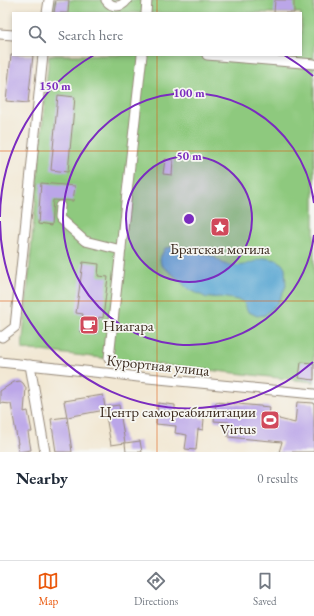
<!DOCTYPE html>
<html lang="en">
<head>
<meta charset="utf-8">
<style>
	body { margin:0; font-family:"EB Garamond",serif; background:#f6f6f7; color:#1f2937 }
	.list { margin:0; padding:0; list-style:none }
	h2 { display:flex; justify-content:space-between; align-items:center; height:52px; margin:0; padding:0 16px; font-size:17px }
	h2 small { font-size:13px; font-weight:400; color:#747a83 }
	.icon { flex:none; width:22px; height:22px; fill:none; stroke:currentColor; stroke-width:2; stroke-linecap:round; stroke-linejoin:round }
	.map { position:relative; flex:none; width:314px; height:452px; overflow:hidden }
	.search { position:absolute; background:#fff; box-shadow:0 2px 6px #0003; left:12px; right:12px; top:12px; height:44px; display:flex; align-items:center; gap:10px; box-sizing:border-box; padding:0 14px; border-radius:0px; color:#747a83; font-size:15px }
	.sheet { height:108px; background:#fff }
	nav { display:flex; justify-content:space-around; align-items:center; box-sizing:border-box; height:56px; border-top:1px solid #e0e1e3; background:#fff; font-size:11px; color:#747a83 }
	nav a { display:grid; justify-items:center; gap:2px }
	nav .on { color:#ea580c }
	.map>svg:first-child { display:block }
	.green { fill:#8ec97e; stroke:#647a4e }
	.water { fill:#58a6d2; stroke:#4a6878 }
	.building { fill:#bba6e8 }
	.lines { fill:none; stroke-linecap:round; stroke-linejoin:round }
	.minor-casing { stroke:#968979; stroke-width:11 }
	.minor { stroke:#fff; stroke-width:9 }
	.grid { fill:none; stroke:#df570d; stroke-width:1; stroke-opacity:0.55 }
	.ring { fill:none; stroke:#7b2cbf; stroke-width:2 }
	.labels { text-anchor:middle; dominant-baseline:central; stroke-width:3.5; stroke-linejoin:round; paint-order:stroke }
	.poi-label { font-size:15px; fill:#3b2a1e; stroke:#f6f6f2 }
	.street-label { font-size:15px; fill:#3b2a1e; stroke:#f6f6f2 }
	.centre { fill:#7b2cbf; stroke:#f6f6f2; stroke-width:2 }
	.ring-label { font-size:12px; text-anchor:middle; font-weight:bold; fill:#7b2cbf; stroke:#f6f6f2; stroke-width:3.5; stroke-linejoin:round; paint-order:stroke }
</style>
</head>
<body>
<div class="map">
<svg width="314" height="452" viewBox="0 0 314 452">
	<rect width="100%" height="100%" fill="#f6f6f2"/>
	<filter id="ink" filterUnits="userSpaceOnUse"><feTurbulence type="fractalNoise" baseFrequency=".025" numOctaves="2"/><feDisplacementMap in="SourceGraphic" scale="8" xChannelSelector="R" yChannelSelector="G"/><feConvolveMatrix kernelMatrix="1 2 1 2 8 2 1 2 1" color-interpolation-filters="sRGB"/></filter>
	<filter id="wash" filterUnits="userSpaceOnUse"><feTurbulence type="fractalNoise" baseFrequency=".012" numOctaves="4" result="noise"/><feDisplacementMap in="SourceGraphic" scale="16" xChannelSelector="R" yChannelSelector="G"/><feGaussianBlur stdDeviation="0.9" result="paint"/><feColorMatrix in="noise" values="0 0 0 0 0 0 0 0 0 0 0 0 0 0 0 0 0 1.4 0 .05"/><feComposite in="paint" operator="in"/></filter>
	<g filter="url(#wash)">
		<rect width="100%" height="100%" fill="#f2e8d4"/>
		<!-- green -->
		<polygon class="green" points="54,0 314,0 314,382 22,349 49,55 301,55 301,13 53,13"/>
		<!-- water -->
		<polygon class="water" points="172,247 180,249 190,249 203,253 214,257 224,264 233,266 244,265 265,258 278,260 285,267 286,286 277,304 265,315 257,316 247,311 245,304 242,301 233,299 220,297 207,298 188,289 177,278 161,265 160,258 165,248"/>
		<g id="blocks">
			<!-- building -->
			<g class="building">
				<polygon points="56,0 69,0 68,13 54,13"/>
				<polygon points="275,0 294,0 294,13 274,13"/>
				<polygon points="11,55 33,55 28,103 6,101"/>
				<polygon points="58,95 75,97 68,172 51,170"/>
				<polygon points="165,159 173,160 172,175 163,174"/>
				<polygon points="41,183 75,186 73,201 53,200 51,226 38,224"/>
				<polygon points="83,262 99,264 98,276 108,277 103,318 99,317 96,334 80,332 83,314 76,313"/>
				<polygon points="301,362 314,363 314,380 299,378"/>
				<polygon points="20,381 23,383 26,388 24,412 28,411 32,432 28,432 31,450 18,452 17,444 18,444 11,404 0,403 0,391 14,382"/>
				<polygon points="103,395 105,407 119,405 125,443 111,445 105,410 67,417 64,401"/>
				<polygon points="216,402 270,407 269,417 279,418 279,419 295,423 297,402 314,403 314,452 279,452 282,442 228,437 229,422 214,421"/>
				<polygon points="158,403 175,405 175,412 201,414 200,418 204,419 203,430 198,429 196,450 185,449 187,435 175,433 176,426 156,424"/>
				<polygon points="67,417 72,452 56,452 51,419"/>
				<polygon points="140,441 142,452 126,452 125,443"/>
			</g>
		</g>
	</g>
	<g filter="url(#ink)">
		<use href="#blocks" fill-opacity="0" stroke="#968979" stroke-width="1"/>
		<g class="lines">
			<!-- minor casing -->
			<g class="minor-casing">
				<g id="minor">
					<path d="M106 0C112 8 121 8 127 0"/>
					<polyline points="47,13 49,0"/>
					<polyline points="146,13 147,0"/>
					<polyline points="0,34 13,35"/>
					<polyline points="207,55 314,64"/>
					<polyline points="60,206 59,218 85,241 121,250"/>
					<polyline points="0,336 2,337 15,327 43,55"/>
					<polyline points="109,358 142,55"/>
					<polyline points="0,362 103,373 107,373 138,377 314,394"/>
					<polyline points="30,365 45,452"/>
				</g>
			</g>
			<!-- minor -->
			<use href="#minor" class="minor"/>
		</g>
	</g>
	<!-- grid -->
	<path class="grid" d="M157 0V13M157 55V452M0 151H314M0 301H314"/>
	<!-- distance rings -->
	<circle cx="189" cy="219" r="63" fill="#7b2cbf" fill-opacity=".12"/>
	<g class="ring">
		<circle cx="189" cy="219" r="63"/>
		<path d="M314 235A126 126 0 1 1 314 203"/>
		<path d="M313 362A189 189 0 0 1 0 221M0 217A189 189 0 0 1 94 55M284 55A189 189 0 0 1 313 76"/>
	</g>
	<!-- icons -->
	<defs>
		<g id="sight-square" transform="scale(1)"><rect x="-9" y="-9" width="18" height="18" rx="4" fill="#d1495b" stroke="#f6f6f2"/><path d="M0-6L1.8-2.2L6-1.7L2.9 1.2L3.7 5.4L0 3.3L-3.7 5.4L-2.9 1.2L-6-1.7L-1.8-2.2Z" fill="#fff"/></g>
		<g id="cafe-square" transform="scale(1)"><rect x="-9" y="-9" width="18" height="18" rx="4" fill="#d1495b" stroke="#f6f6f2"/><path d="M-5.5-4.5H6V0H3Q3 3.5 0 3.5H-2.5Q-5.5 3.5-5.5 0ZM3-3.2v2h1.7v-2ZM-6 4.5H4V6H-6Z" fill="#fff"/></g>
		<g id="stadium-square" transform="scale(1)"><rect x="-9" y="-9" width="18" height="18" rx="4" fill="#d1495b" stroke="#f6f6f2"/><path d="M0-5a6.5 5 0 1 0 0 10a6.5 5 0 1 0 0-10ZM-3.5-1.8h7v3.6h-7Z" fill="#fff"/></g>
	</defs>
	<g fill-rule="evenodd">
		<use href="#sight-square" x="220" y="227"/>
		<use href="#cafe-square" x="89" y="325"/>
		<use href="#stadium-square" x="270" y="420"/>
	</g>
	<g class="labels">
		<!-- poi labels -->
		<g class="poi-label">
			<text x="220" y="248">Братская могила</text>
			<text x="103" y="325" text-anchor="start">Ниагара</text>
			<text x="256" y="411" text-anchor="end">Центр самореабилитации<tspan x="256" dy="17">Virtus</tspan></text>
		</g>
		<!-- street labels -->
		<g class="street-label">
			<text transform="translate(158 365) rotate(6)">Курортная улица</text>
		</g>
	</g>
	<circle cx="189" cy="219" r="6" class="centre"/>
	<g class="ring-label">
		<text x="55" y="90">150 m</text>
		<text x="189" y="97">100 m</text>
		<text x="189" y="160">50 m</text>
	</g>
</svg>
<div class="search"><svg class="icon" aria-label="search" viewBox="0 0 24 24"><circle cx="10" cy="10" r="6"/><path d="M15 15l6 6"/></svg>Search here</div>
</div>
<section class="sheet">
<h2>Nearby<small>0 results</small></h2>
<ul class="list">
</ul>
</section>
<nav>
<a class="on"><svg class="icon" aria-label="map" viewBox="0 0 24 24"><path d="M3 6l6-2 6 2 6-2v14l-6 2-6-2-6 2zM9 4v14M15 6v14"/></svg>Map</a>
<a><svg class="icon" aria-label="directions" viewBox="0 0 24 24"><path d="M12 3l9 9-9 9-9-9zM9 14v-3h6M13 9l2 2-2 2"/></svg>Directions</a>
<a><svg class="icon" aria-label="saved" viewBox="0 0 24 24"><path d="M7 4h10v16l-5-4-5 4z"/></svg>Saved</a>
</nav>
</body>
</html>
